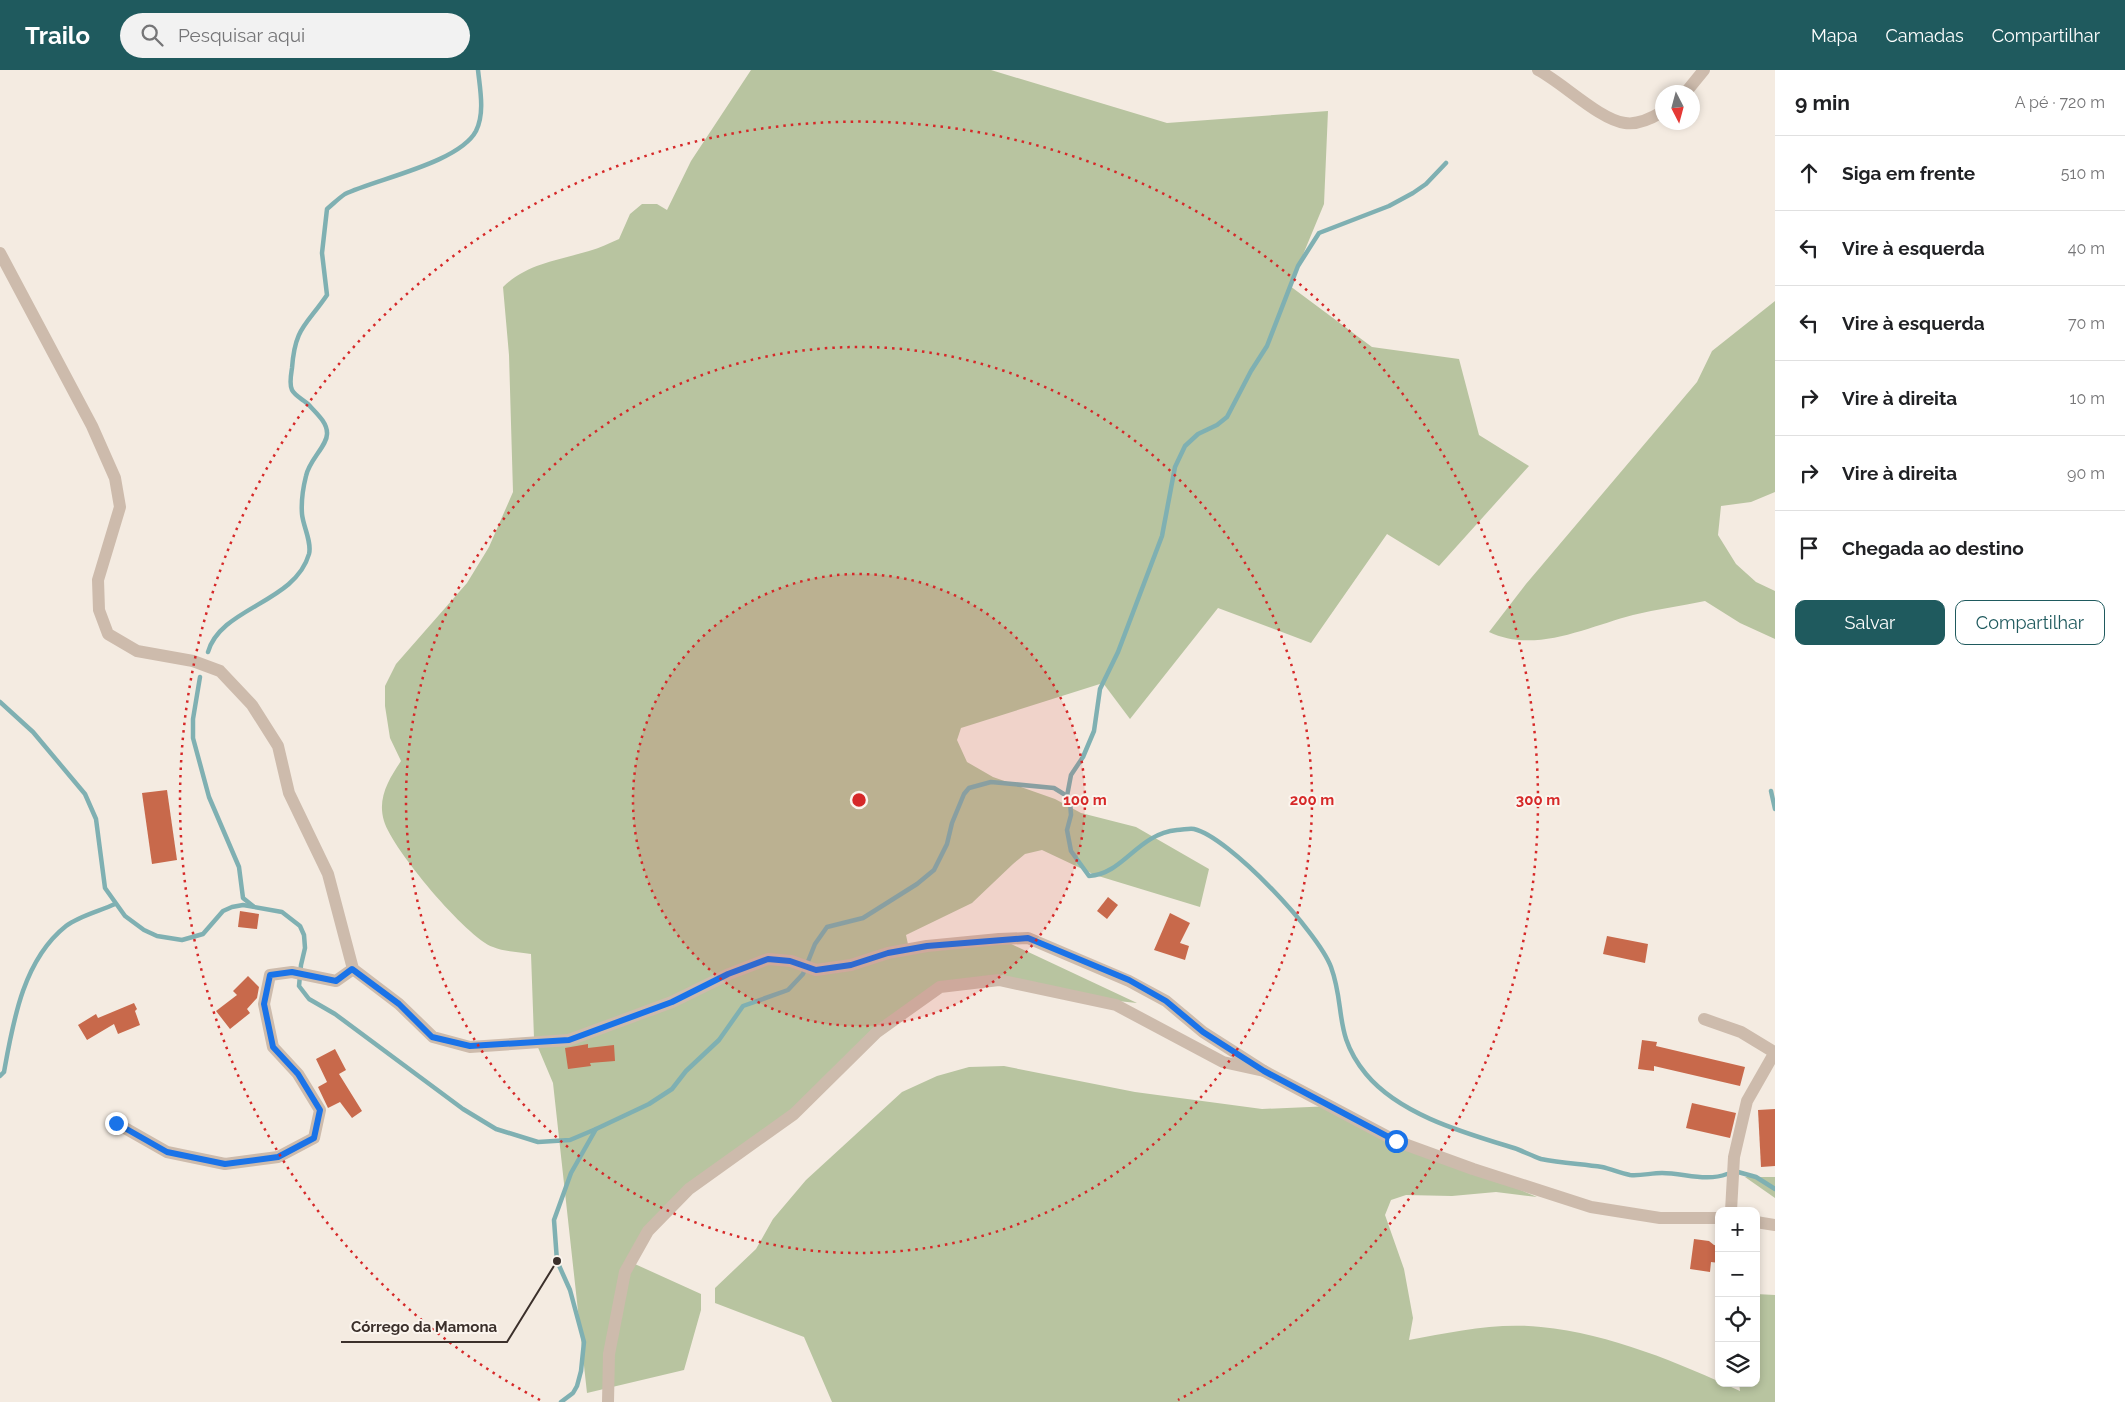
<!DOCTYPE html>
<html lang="pt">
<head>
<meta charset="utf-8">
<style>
	body { margin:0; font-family:Raleway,sans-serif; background:#f2f2f2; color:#202124 }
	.controls { position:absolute; right:15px; bottom:15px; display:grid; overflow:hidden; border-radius:10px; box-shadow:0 2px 8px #0003 }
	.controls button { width:45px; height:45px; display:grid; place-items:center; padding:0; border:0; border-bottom:1px solid #e0e0e0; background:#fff; color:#202124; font:25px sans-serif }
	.compass { position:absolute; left:1655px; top:15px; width:45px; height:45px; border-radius:50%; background:#fff; box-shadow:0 2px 8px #0003; rotate:174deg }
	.stop { position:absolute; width:15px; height:15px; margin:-11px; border:4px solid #1a73e8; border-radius:50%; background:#fff }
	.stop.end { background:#1a73e8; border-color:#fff; box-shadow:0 1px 5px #0008 }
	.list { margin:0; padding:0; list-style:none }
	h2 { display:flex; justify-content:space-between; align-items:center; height:65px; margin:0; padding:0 20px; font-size:21px }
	h2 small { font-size:16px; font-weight:400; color:#757577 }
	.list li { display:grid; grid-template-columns:32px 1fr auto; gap:15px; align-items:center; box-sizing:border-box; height:75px; padding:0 20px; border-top:1px solid #e0e0e0 }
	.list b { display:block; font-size:19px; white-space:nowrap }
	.list em { font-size:16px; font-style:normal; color:#757577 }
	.actions { display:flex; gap:10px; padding:15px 20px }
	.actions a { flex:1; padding:11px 0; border:1px solid #1f5a5e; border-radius:10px; text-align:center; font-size:18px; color:#1f5a5e }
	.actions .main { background:#1f5a5e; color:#fff }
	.icon { flex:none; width:28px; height:28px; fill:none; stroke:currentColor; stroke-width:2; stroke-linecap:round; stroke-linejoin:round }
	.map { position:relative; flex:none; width:1775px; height:1332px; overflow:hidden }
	header { display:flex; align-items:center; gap:30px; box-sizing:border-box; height:70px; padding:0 25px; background:#1f5a5e; color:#fff }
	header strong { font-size:24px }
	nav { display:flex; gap:28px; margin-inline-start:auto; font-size:18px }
	.search { width:350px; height:45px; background:#f2f2f2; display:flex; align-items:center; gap:12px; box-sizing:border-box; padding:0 18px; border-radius:28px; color:#757577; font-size:19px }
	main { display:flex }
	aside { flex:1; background:#fff }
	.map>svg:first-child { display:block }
	.green { fill:#b8c4a0 }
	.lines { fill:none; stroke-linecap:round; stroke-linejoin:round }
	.stream { stroke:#7fb0b2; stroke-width:4.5 }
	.building { fill:#c8694b }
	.minor { stroke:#cdbbac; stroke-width:12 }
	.route { stroke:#1a73e8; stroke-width:6 }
	.ring { fill:none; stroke:#d62828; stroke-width:2.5; stroke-dasharray:2.5 5 }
	.centre { fill:#d62828; stroke:#fbf5ee; stroke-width:2.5 }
	.ring-label { font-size:15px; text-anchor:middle; font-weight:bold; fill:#d62828; stroke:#fbf5ee; stroke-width:4; stroke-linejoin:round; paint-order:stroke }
	.leader { fill:none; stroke:#3b302b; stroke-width:2 }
	.callout-dot { fill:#3b302b; stroke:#fbf5ee; stroke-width:2 }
	.callout-label { font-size:15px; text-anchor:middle; font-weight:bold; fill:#3b302b; stroke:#fbf5ee; stroke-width:4; stroke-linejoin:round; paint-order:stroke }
</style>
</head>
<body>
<header>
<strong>Trailo</strong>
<div class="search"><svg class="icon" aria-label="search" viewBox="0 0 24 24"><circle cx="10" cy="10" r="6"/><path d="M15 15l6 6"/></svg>Pesquisar aqui</div>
<nav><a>Mapa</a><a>Camadas</a><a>Compartilhar</a></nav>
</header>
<main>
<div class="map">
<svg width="1775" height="1332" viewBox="0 0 1775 1332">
	<rect width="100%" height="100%" fill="#f4ebe1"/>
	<!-- green -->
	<g class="green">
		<path d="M751 0H991L1167 53 1328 41 1324 134 1290 216 1372 277 1459 289 1479 365 1529 396 1439 496 1387 464 1311 573 1218 538 1130 649 1103 613 961 658 957 670 967 692 993 707 1055 729 1081 743 1136 757 1209 799 1200 837 1095 805 1042 780 1025 784 1013 794 972 833 906 865 909 879 1007 872 1137 933 1070 926 985 911 956 916 900 941 801 1032 657 1150 626 1190 701 1224V1240L684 1300 587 1323 553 1013 534 968 531 884C519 882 505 882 493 877 467 868 392 779 384 751 377 728 389 709 401 691L390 668 385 636V616L396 594 467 513 489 477 513 422 509 285 503 217C526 194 559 190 589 181 600 178 609 173 619 169L630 144 642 134H657L667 140 691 91Z"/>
		<path d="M1775 231V422L1751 432 1721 436 1718 465 1736 494 1756 512 1775 521V569L1740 553 1705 531C1681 536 1657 539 1633 545 1587 557 1535 584 1489 562L1526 514 1697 312 1712 281Z"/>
		<path d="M1004 996 1135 1022 1262 1039 1332 1036 1370 1056 1537 1127 1496 1122 1452 1126 1406 1125 1391 1130 1385 1145 1404 1199 1413 1248 1409 1270C1452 1262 1497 1252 1541 1257 1611 1264 1679 1293 1740 1321L1739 1313H1756V1224L1775 1225V1332H832L804 1267 715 1233V1218L756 1179 773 1149 806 1110 902 1022 937 1006 969 997Z"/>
		<polygon points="1745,1107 1775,1107 1775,1128"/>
	</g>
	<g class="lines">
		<!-- stream -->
		<g class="stream">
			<path d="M208 582C221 537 295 533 309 484 312 472 303 456 302 444 301 431 303 418 306 406 309 390 328 375 327 363 327 352 316 343 309 335 304 330 295 326 292 320 289 314 291 305 292 298 295 257 306 256 327 225L322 183 327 139C333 134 339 128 345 124 376 109 459 93 476 61 485 43 480 19 478 0"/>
			<polyline points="200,607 193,649 193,668 209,727 239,797 243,828 253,836"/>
			<polyline points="0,632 33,662 85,724 96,749 105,818 125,846 144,860 157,866 182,870 203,864 223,841 232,837 243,835 282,842 300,856 304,865 305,878 301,895 299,916 309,929 335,944 463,1039 496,1059 538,1072 570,1070 596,1059"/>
			<polyline points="1771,721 1775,739"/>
			<polyline points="1067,726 1071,705 1083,687 1094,661 1100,619 1118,582 1162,466 1175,397 1185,376 1198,364 1217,355 1227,347 1251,301 1267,276 1298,196 1319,163 1389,136 1413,123 1426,114 1446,93"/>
			<path d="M0 1006 4 1002C13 952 23 890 66 856 79 846 100 841 115 834"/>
			<polyline points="1738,1102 1756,1107 1775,1119"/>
			<path d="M561 1332 573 1323 577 1316 581 1301 584 1272 570 1220 557 1191 554 1150 571 1103 596 1059 649 1034 672 1019 686 1001 719 970 743 936 788 920 803 904 815 874 827 857 863 848 917 814 934 800 947 774 952 753 964 724 969 718 991 712 1054 718 1067 726 1070 731 1071 745 1067 760 1071 781 1089 806C1124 804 1137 764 1177 760 1183 760 1189 758 1194 759 1229 767 1318 862 1331 897 1346 938 1333 964 1366 1004 1400 1045 1465 1063 1514 1078 1523 1081 1532 1086 1541 1089 1561 1093 1582 1094 1602 1097 1611 1099 1620 1103 1630 1105 1641 1106 1651 1103 1662 1103 1684 1103 1706 1112 1727 1104"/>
		</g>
	</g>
	<!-- building -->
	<g class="building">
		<polygon points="167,720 177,790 152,794 142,723"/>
		<polygon points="1108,827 1118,835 1107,849 1097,841"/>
		<polygon points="240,841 259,844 257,859 238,857"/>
		<polygon points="1170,843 1190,853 1180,873 1189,876 1185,890 1154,880"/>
		<polygon points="1607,866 1648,874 1645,893 1603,884"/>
		<polygon points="248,906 259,917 257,928 247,939 250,943 230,959 216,941 237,925 233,921"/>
		<polygon points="134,933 137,939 135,941 140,955 118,964 114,954 87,970 78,955 96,944 98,948"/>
		<polygon points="1642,970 1657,972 1656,976 1745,997 1740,1016 1654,996 1654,1001 1638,999"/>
		<polygon points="588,974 588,978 614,975 615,991 590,993 591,996 568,999 565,978"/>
		<polygon points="335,979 346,1000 339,1004 362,1041 352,1048 340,1032 328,1038 318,1017 327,1012 316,989"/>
		<polygon points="1692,1033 1736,1043 1730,1068 1686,1058"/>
		<polygon points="1775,1039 1775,1096 1761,1097 1758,1040"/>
		<polygon points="1694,1169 1709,1171 1714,1175 1719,1176 1719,1193 1711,1192 1710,1202 1690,1199"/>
	</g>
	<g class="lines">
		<!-- minor -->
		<g class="minor">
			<path d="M1538 0C1563 13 1600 50 1625 53 1637 55 1652 48 1662 42"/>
			<polyline points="1686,22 1704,0"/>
			<polyline points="0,183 92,356 115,408 120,437 98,510 99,540 108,564 137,581 193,591 220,601 252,635 278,676 289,723 328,804 353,899 399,934 433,967 470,977 569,970 672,932 729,904 768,889 791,891 816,900 851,895 888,883 927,876 999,869 1028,868 1129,911 1166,931 1203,962 1264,1001"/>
			<polyline points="1704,949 1741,962 1774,982"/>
			<polyline points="116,1053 167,1082 225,1094 278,1087 314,1068 320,1040 298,1004 273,977 264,934 270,905 292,902 336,911 353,899"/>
			<polyline points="1731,1141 1734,1087 1747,1031 1775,982"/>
			<polyline points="1756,1152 1775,1155"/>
			<polyline points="608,1332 609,1284 625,1202 648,1161 689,1119 794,1044 877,962 940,917 999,910 1116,935 1223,992 1264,1001 1396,1071 1473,1099 1591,1137 1660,1148 1719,1148"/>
		</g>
	</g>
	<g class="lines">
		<!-- route -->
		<polyline class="route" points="116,1053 167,1082 225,1094 278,1087 314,1068 320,1040 298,1004 273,977 264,934 270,905 292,902 336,911 352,899 399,934 432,967 470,976 569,970 672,932 728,904 768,889 790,891 816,900 851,895 888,883 927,876 1028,868 1129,910 1166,931 1203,962 1264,1001 1396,1071"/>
	</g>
	<!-- distance rings -->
	<circle cx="859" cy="730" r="226" fill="#d62828" fill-opacity=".12"/>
	<g class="ring">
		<circle cx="859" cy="730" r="226"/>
		<circle cx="859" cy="730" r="453"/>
		<path d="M540 1330A679 679 0 1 1 1178 1330"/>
	</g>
	<circle cx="859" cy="730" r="8" class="centre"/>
	<g class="ring-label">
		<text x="1085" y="735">100 m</text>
		<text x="1312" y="735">200 m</text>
		<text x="1538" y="735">300 m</text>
	</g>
	<!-- callouts -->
	<path class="leader" d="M557 1191L507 1272H341"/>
	<circle class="callout-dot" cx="557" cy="1191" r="5"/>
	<g class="callout-label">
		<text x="424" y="1262">Córrego da Mamona</text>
	</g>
</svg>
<div class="controls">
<button>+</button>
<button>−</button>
<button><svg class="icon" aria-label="locate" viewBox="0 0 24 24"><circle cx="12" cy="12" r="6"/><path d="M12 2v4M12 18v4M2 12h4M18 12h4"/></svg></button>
<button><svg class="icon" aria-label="layers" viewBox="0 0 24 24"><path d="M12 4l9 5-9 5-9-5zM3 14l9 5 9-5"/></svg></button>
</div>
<svg class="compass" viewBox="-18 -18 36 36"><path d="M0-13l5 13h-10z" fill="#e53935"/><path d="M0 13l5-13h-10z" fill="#757577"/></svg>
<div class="stop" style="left:1396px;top:1071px"></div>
<div class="stop end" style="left:116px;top:1053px"></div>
</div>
<aside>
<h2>9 min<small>A pé · 720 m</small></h2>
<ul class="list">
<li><svg class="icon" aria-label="ahead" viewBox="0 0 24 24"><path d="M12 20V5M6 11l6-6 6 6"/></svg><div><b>Siga em frente</b></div><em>510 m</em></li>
<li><svg class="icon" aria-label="left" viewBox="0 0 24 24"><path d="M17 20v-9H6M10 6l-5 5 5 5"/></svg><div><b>Vire à esquerda</b></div><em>40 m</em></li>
<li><svg class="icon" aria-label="left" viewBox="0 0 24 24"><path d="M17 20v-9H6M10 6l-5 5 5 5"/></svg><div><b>Vire à esquerda</b></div><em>70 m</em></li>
<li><svg class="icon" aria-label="right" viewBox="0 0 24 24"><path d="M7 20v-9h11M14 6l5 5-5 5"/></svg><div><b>Vire à direita</b></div><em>10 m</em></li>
<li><svg class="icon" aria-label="right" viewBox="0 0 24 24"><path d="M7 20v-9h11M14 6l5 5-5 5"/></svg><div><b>Vire à direita</b></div><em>90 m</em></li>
<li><svg class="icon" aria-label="arrive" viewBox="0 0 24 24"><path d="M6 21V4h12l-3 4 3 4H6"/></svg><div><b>Chegada ao destino</b></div></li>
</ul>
<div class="actions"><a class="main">Salvar</a><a>Compartilhar</a></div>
</aside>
</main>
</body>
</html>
